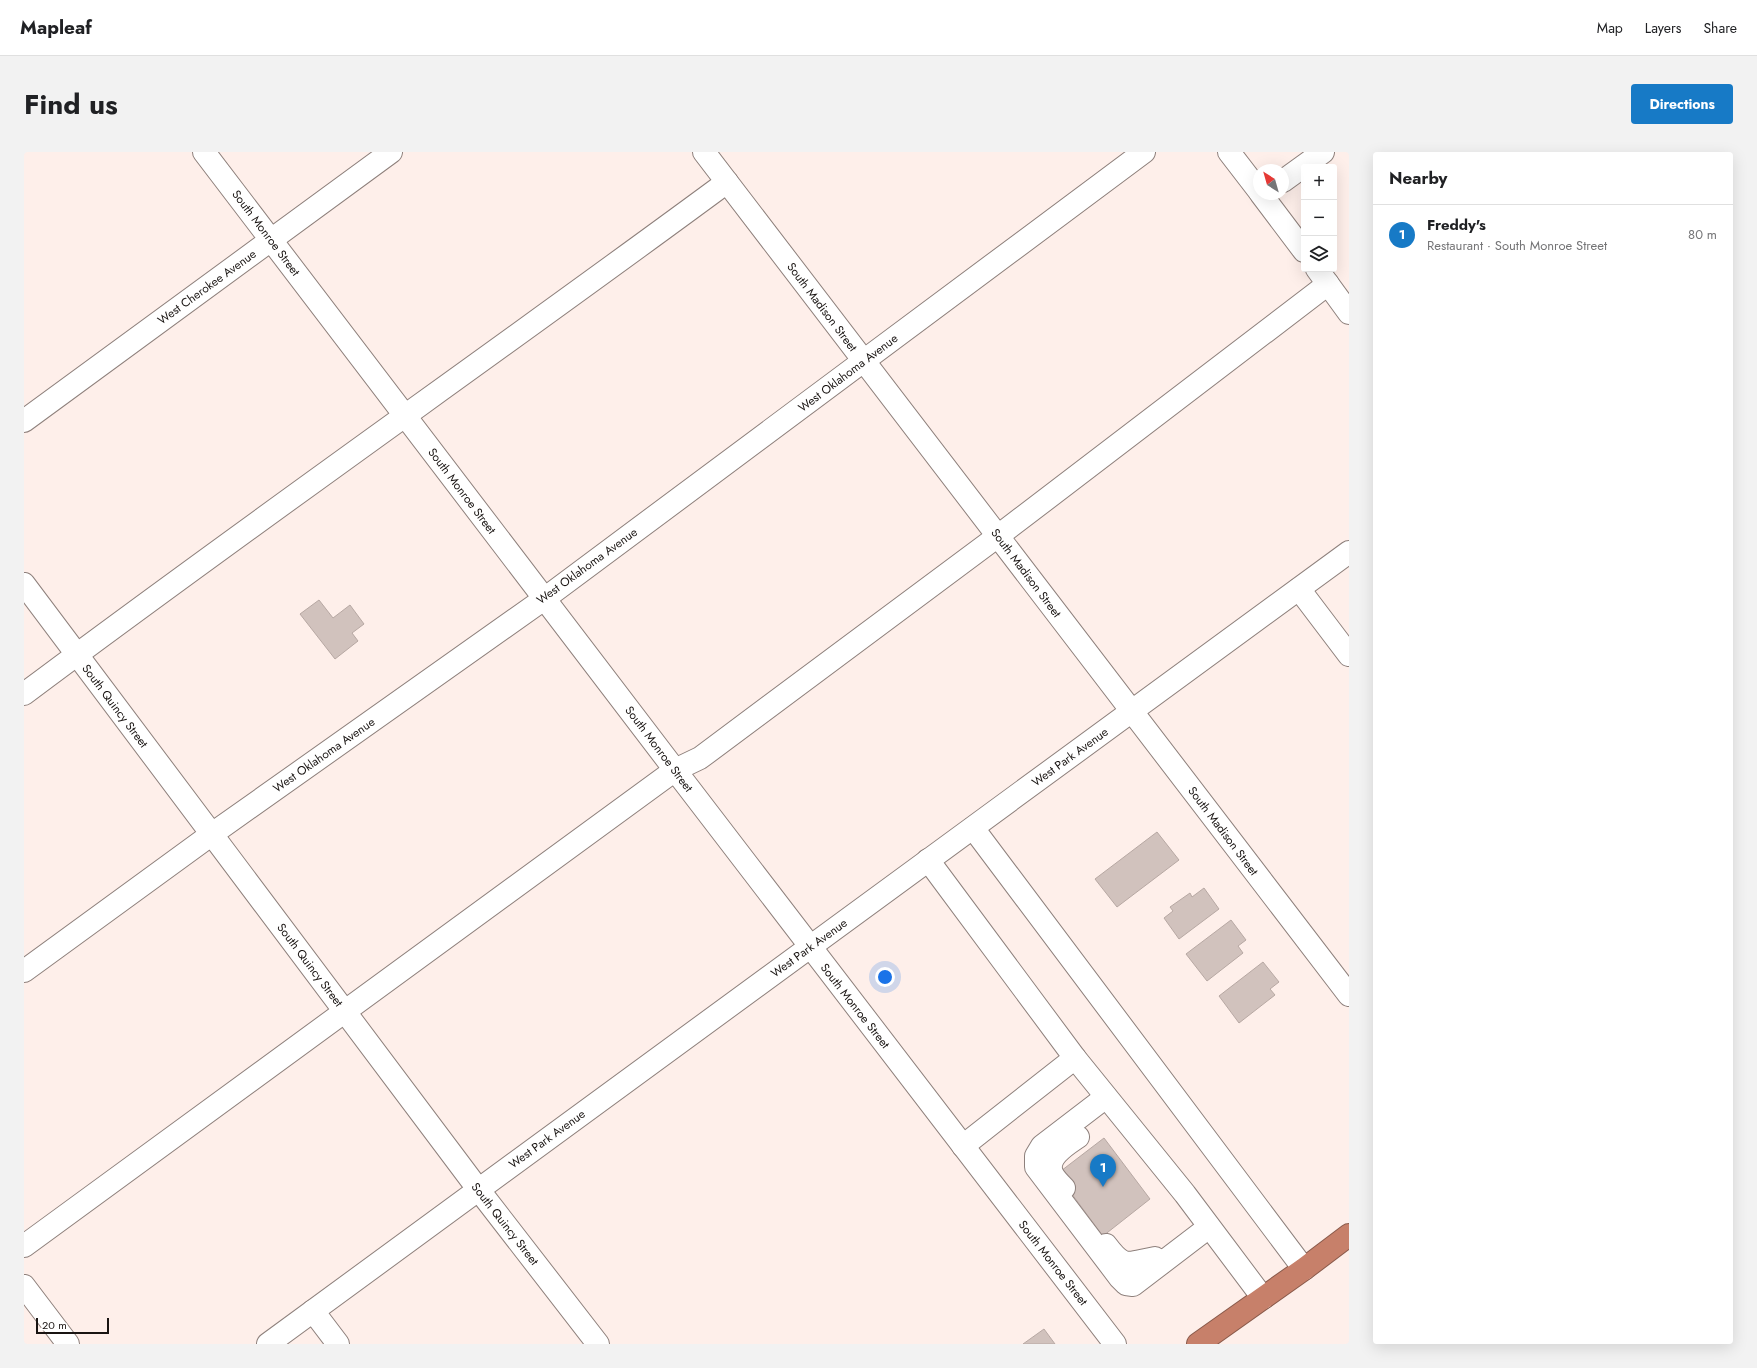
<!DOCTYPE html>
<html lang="en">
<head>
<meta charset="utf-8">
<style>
	body { margin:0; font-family:Jost,sans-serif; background:#f2f2f2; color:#202124 }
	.controls { position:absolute; right:12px; top:12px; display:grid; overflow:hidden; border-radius:4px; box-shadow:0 4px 16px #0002 }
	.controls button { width:36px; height:36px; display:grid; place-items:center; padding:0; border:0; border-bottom:1px solid #e0e0e0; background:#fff; color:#202124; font:20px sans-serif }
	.compass { position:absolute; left:1229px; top:12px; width:36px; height:36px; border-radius:50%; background:#fff; box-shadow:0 4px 16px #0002; rotate:323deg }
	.scale { position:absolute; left:12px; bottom:10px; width:73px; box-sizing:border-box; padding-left:4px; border:2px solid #191412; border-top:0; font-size:11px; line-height:14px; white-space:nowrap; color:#191412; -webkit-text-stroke:3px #fff; paint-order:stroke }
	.you { position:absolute; left:861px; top:825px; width:14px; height:14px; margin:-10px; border:3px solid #fff; border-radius:50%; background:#1a73e8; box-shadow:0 0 0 6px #1a73e833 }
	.badge { display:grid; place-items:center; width:26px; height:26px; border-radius:50%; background:#177ac6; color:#fff; font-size:13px; font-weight:700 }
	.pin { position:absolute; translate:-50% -33px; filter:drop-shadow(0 1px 2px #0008) }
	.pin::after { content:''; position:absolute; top:21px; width:14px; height:12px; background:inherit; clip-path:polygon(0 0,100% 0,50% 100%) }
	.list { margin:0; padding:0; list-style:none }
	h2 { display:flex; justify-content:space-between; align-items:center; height:52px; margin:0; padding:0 16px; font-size:17px }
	h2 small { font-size:13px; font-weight:400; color:#757577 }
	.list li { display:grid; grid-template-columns:26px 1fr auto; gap:12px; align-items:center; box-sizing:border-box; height:60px; padding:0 16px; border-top:1px solid #e0e0e0 }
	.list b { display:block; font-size:15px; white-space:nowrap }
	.list p { margin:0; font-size:13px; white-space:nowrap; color:#757577 }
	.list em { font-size:13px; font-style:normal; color:#757577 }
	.icon { flex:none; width:22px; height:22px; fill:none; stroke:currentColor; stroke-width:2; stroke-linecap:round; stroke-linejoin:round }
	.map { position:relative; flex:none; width:1325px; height:1192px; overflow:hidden; border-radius:4px }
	header { display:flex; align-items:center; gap:24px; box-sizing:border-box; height:56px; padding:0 20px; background:#fff; border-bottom:1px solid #e0e0e0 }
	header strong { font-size:19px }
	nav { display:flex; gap:22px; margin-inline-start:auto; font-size:14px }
	.intro { display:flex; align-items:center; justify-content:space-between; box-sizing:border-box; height:96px; padding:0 24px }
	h1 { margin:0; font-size:28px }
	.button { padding:10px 18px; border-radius:4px; background:#177ac6; color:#fff; font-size:14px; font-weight:700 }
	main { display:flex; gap:24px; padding:0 24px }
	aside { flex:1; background:#fff; border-radius:4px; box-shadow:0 4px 16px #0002 }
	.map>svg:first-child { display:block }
	.building { fill:#d1c2bd; stroke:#b7a8a3 }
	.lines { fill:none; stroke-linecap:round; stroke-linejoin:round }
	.minor-casing { stroke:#8e807c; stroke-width:24 }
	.highway-casing { stroke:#8a5a4b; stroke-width:24 }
	.minor { stroke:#fff; stroke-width:22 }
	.highway { stroke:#c7806a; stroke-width:22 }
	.labels { text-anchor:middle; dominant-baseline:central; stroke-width:4; stroke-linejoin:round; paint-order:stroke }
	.street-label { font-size:12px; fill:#191412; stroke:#fff }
</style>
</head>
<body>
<header>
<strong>Mapleaf</strong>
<nav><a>Map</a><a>Layers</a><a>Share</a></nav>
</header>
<div class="intro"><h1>Find us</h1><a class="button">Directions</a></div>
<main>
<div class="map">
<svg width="1325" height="1192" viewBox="0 0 1325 1192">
	<rect width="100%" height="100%" fill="#feefea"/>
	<!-- building -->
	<g class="building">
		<polygon points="295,448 309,466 326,453 340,472 328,481 334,489 311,507 276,462"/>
		<polygon points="1133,680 1155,708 1093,755 1071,727"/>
		<polygon points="1180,736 1195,757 1155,787 1140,766 1149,759 1146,755 1166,741 1168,745"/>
		<polygon points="1207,768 1222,788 1214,794 1219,801 1183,829 1162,802"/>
		<polygon points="1239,810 1255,830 1246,837 1251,843 1215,871 1195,844"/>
		<polygon points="1080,986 1126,1047 1079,1084 1033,1022"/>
		<polygon points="1020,1177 1031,1192 999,1192"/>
	</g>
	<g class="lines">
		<!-- minor casing -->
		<g class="minor-casing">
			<g id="minor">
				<polyline points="180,0 651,618 1091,1192"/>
				<polyline points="680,0 1325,843"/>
				<polyline points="1205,0 1235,39"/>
				<polyline points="1259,29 1299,0"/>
				<polyline points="1237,42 1280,99"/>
				<polyline points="1293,117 1325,161"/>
				<polyline points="0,269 367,0"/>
				<polyline points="0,432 454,1037 574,1192"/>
				<polyline points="1275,437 1325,503"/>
				<path d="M0 542C232 368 470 202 703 30"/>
				<polyline points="949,676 1280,1117"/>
				<polyline points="904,708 1051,906 939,994"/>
				<polyline points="0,819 188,682 520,447 1120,0"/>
				<polyline points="1051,906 1161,1042 1239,1146"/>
				<polyline points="1082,945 1018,994 1012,1004 1012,1015 1096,1126 1102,1132 1109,1133 1185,1075"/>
				<path d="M1040 1036C1036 1032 1030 1026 1028 1021 1021 1005 1044 992 1054 985"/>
				<path d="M1082 1093C1101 1118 1103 1111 1131 1106L1137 1111"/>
				<polyline points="0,1094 651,618 676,606 974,384 1304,132"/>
				<polyline points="0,1134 44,1192"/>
				<polyline points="289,1159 314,1192"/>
				<polyline points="244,1192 1325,400"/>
			</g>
		</g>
		<!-- highway casing -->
		<g class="highway-casing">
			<polyline id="highway" points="1174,1192 1280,1117 1325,1083"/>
		</g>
		<!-- minor -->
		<use href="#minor" class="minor"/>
		<!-- highway -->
		<use href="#highway" class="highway"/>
	</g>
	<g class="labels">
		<!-- street labels -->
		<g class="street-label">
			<text transform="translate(242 81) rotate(53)">South Monroe Street</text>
			<text transform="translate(183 135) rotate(-36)">West Cherokee Avenue</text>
			<text transform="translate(798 155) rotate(53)">South Madison Street</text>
			<text transform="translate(824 221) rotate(-37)">West Oklahoma Avenue</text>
			<text transform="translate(438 339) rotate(53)">South Monroe Street</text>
			<text transform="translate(563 414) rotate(-36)">West Oklahoma Avenue</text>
			<text transform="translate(1002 421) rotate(53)">South Madison Street</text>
			<text transform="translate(91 554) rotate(53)">South Quincy Street</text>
			<text transform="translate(635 597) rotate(53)">South Monroe Street</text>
			<text transform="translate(300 603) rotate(-35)">West Oklahoma Avenue</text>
			<text transform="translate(1046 605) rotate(-36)">West Park Avenue</text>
			<text transform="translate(1199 679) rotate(53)">South Madison Street</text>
			<text transform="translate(785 796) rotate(-36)">West Park Avenue</text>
			<text transform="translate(286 813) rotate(53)">South Quincy Street</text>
			<text transform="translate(831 854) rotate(52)">South Monroe Street</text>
			<text transform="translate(523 987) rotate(-36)">West Park Avenue</text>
			<text transform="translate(481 1072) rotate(52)">South Quincy Street</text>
			<text transform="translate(1029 1111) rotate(52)">South Monroe Street</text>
		</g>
	</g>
</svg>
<div class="controls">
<button>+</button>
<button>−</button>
<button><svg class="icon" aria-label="layers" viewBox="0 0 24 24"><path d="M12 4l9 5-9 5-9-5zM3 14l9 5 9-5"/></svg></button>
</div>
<svg class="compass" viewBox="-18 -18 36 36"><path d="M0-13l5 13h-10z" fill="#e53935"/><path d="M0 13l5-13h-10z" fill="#757577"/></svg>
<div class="scale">20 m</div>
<div class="you"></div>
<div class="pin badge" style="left:1079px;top:1035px">1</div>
</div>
<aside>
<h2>Nearby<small></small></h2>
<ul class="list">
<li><span class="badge">1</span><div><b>Freddy's</b><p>Restaurant · South Monroe Street</p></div><em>80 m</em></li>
</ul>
</aside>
</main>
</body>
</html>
